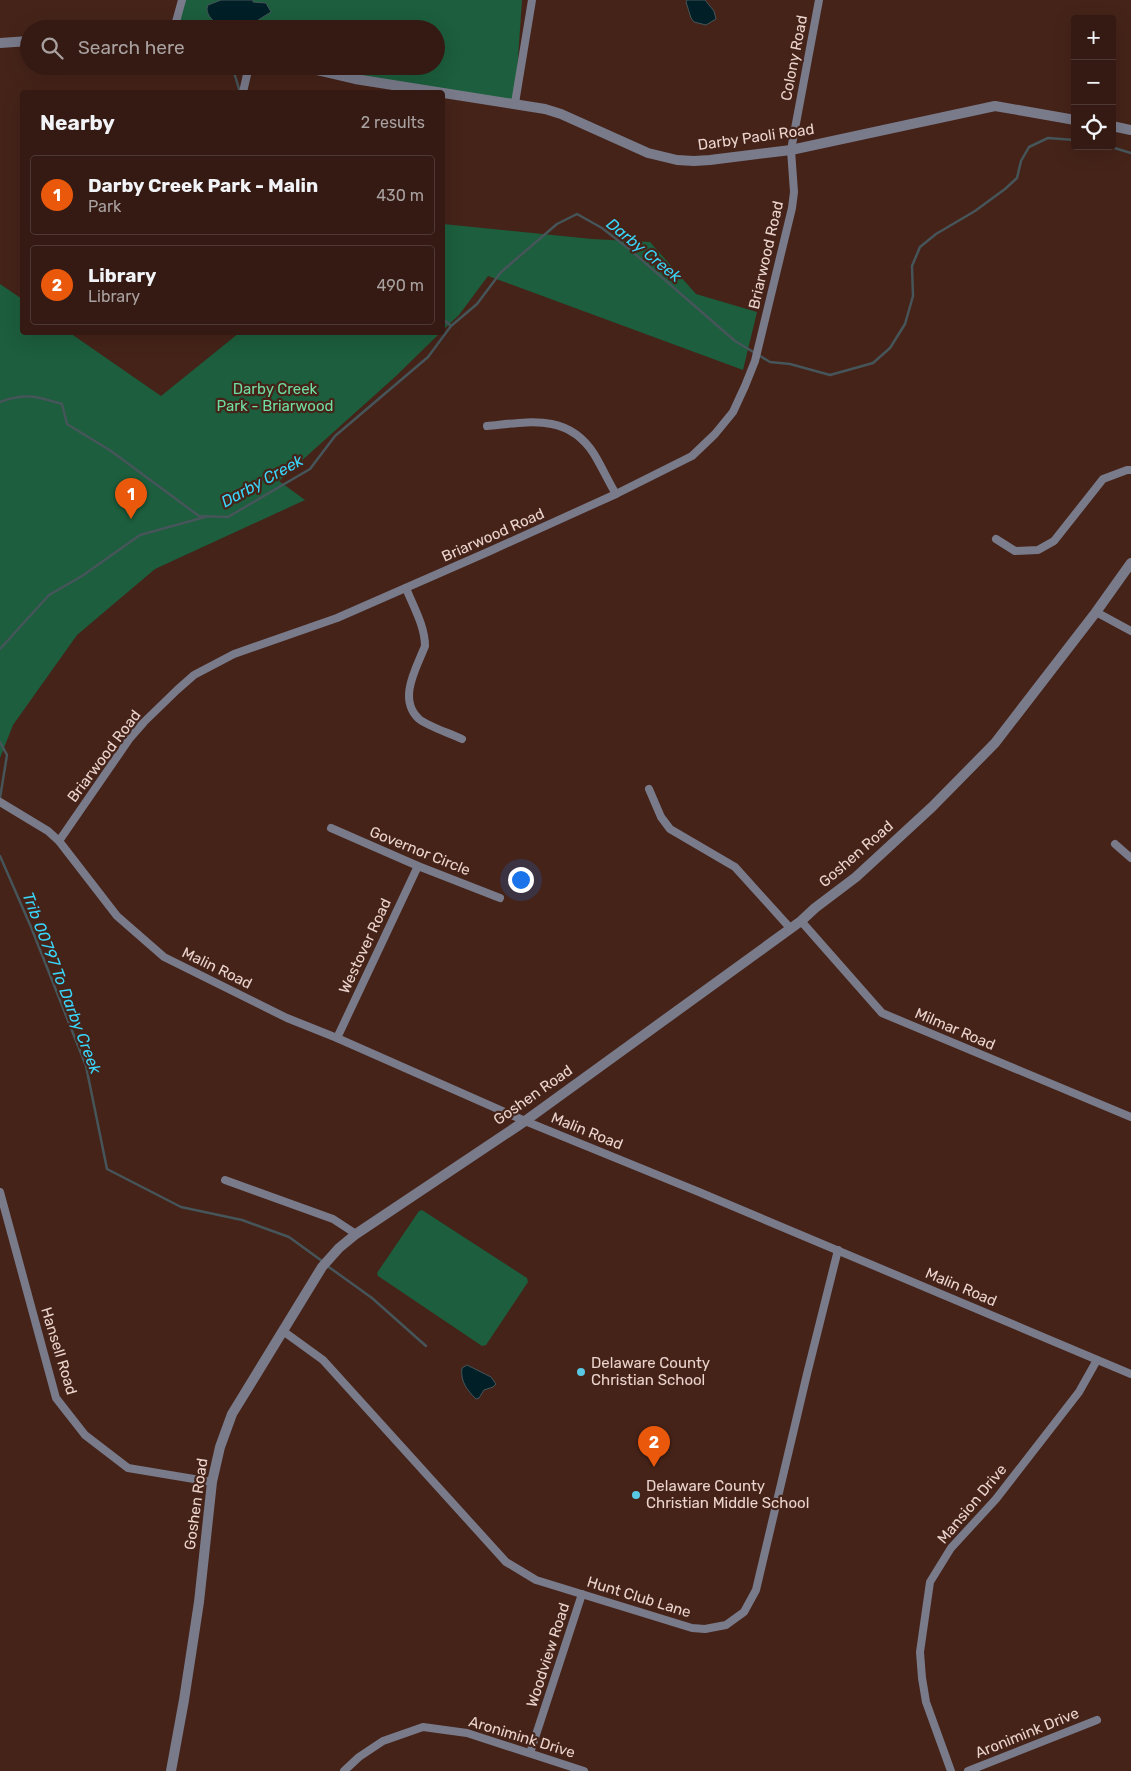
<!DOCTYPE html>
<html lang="en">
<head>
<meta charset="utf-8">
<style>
	body { margin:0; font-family:Rubik,sans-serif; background:#3f2721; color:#f1f3f6 }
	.controls { position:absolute; right:15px; top:15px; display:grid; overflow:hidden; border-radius:5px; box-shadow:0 5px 20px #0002 }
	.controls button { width:45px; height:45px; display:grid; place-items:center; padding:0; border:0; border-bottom:1px solid #4e3833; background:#341a13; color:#f1f3f6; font:25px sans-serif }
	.you { position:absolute; left:520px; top:879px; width:18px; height:18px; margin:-12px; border:4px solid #fff; border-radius:50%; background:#1a73e8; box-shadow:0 0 0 8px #1a73e833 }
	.badge { display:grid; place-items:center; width:32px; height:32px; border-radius:50%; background:#ea580c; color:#fff; font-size:16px; font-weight:700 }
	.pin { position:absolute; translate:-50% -41px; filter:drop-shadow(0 1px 2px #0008) }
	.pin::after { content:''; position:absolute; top:26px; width:18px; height:15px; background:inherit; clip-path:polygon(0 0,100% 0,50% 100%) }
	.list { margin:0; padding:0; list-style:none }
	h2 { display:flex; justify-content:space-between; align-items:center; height:65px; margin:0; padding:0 20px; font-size:21px }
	h2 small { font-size:16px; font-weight:400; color:#a9a1a0 }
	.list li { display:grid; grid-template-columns:32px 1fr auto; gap:15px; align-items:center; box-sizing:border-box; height:80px; margin:0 10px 10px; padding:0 10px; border:1px solid #4e3833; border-radius:5px }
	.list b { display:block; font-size:19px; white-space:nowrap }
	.list p { margin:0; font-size:16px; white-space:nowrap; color:#a9a1a0 }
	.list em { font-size:16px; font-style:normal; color:#a9a1a0 }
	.icon { flex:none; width:28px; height:28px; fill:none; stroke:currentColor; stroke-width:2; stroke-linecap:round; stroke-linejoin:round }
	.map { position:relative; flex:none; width:1131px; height:1771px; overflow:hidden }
	.search { position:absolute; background:#341a13; box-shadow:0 5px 20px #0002; left:20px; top:20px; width:425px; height:55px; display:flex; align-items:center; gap:12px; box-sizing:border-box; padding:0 18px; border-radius:28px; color:#a9a1a0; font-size:19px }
	.panel { position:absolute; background:#341a13; box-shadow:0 5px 20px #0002; left:20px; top:90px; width:425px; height:245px; border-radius:5px }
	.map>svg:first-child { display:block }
	.green { fill:#1c5e3d }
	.water { fill:#001f27; stroke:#465559 }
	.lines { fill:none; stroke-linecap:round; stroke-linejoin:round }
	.stream { stroke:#465559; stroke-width:2.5 }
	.minor { stroke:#797b8b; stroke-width:8 }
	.tertiary { stroke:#797b8b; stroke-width:10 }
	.poi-dot { fill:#59c8e5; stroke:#452319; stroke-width:2 }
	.labels { text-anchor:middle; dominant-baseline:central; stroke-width:4.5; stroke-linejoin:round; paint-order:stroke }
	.street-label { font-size:15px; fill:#ebd4cd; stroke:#452319 }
	.park-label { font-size:15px; fill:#70dda1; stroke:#452319 }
	.poi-label { font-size:15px; fill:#ebd4cd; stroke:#452319; text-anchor:start }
	.water-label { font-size:16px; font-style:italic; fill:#39d6fa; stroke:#452319 }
</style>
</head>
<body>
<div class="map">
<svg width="1131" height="1771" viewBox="0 0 1131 1771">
	<rect width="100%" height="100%" fill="#452319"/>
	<!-- green -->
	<g class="green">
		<polygon points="182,0 522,0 515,103 299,66 436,66 436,29 174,29"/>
		<polygon points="443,224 592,239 650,242 696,294 757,312 743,370 488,276 459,315 443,330"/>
		<polygon points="0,284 22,299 22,332 70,333 161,396 239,333 440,333 396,376 279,481 305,500 155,569 77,635 13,725 0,758"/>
		<polygon points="422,1210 527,1278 528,1282 486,1345 482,1346 378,1276 377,1273 419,1211"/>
	</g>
	<!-- water -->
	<g class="water">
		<path d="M221 0H253V2L266 3 271 12 255 22 219 26C213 20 204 14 208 5Z"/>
		<polygon points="687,0 705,0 714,11 716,19 706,25 694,22 691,18 686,2"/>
		<path d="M467 1365 491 1377 496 1384 493 1387 484 1390 479 1398 476 1399C467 1390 460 1381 462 1368Z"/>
	</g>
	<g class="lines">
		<!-- stream -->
		<g class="stream">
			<polyline points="234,29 238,22"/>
			<polyline points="232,66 240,92"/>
			<polyline points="1108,146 1131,153"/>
			<polyline points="442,318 451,326"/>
			<path d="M0 402C25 392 38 397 62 404L67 424 111 451 199 516 228 517 310 469 335 436 428 357 451 326 477 304 501 272 557 224 577 214 602 228 628 248 735 341 770 362 790 364 830 375 873 363 890 348 905 324 913 296 912 266 920 247 936 234 975 211 1005 189 1017 178 1021 161 1029 147 1048 138 1075 140"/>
			<polyline points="0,649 49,595 82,576 140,535 205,517"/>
			<polyline points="0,742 7,755 0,798"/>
			<polyline points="0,856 31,927 86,1066 107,1169 181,1207 242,1220 289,1237 322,1261"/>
			<polyline points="326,1265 372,1298 426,1346"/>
		</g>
		<!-- minor -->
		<g class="minor">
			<polyline points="174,29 182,0"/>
			<polyline points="243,92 249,66"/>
			<polyline points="515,103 532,0"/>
			<path d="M487 426C529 422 568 413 594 454 602 467 608 481 616 494"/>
			<polyline points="996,539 1015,551 1038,550 1054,541 1103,479 1127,470 1131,470"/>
			<path d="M406 588C413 606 425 626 425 646 417 667 397 699 419 719 429 727 450 733 462 739"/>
			<polyline points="1096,612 1131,631"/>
			<polyline points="649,789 661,817 670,829 735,867 791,929"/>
			<polyline points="0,802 48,831 59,841 117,916 164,957 287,1018 337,1038 525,1121 699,1192 1131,1374"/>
			<polyline points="331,828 418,866 500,898"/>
			<polyline points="59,841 130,738 144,722 177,690 194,675 234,654 337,618 490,551 616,494 692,456 715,434 733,412 745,386 755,361 792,208 794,192 791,150 819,0"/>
			<polyline points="1115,844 1131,858"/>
			<polyline points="801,921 882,1013 1131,1117"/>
			<polyline points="337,1038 418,866"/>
			<polyline points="225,1180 333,1219 356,1234"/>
			<polyline points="0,1192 56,1398 85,1435 128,1468 212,1482"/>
			<polyline points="283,1331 323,1360 506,1562 536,1580 692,1628 705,1629 726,1625 744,1612 756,1590 807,1374 838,1250"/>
			<polyline points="530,1753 582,1594"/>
			<polyline points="344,1771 359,1757 383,1741 423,1727 467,1733 584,1771"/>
			<polyline points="951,1771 926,1702 922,1678 920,1652 930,1582 951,1548 996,1499 1079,1392 1097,1360"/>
			<polyline points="968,1771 1097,1720"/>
		</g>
		<!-- tertiary -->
		<g class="tertiary">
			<polyline points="0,43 29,41"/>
			<polyline points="299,66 355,79 545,109 561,114 648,153 677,160 694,161 710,160 791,150 995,106 1075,120"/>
			<polyline points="1112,126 1131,130"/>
			<polyline points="171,1771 184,1700 199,1602 212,1482 220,1447 232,1414 322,1267 339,1248 356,1234 525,1121 801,921 815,908 856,877 932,807 995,743 1096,612 1131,563"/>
		</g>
	</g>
	<!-- markers -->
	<g class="poi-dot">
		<circle cx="581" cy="1372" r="5"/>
		<circle cx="636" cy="1495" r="5"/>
	</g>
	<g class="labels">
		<!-- street labels -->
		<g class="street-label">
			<text transform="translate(794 58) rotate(-79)">Colony Road</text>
			<text transform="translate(756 137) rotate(-8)">Darby Paoli Road</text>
			<text transform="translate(766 255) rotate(-77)">Briarwood Road</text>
			<text transform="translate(493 535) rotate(-24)">Briarwood Road</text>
			<text transform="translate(104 756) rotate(-53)">Briarwood Road</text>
			<text transform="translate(420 851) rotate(22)">Governor Circle</text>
			<text transform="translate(856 854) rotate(-41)">Goshen Road</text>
			<text transform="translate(365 946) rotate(-65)">Westover Road</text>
			<text transform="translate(217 968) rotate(26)">Malin Road</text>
			<text transform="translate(955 1029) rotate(23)">Milmar Road</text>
			<text transform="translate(533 1095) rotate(-35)">Goshen Road</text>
			<text transform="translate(587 1131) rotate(22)">Malin Road</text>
			<text transform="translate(961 1287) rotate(23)">Malin Road</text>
			<text transform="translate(59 1351) rotate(73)">Hansell Road</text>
			<text transform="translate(196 1504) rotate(-82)">Goshen Road</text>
			<text transform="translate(972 1504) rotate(-50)">Mansion Drive</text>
			<text transform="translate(639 1597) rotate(17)">Hunt Club Lane</text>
			<text transform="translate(548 1655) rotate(-72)">Woodview Road</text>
			<text transform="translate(1027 1733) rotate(-22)">Aronimink Drive</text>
			<text transform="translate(522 1737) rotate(17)">Aronimink Drive</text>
		</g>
		<!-- park labels -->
		<g class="park-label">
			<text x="275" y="389">Darby Creek<tspan x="275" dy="17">Park - Briarwood</tspan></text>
		</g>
		<!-- poi labels -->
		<g class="poi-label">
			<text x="591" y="1363">Delaware County<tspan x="591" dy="17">Christian School</tspan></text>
			<text x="646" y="1486">Delaware County<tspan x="646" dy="17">Christian Middle School</tspan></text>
		</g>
		<!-- water labels -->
		<g class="water-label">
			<text transform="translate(644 250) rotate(39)">Darby Creek</text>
			<text transform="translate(262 481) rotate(-29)">Darby Creek</text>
			<text transform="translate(62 983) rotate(69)">Trib 00797 To Darby Creek</text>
		</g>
	</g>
</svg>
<div class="controls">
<button>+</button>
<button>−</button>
<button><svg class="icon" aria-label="locate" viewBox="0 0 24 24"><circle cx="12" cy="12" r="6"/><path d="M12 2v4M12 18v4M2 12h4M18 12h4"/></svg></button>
</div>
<div class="you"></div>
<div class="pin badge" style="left:131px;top:519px">1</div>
<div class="pin badge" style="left:654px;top:1467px">2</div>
<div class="search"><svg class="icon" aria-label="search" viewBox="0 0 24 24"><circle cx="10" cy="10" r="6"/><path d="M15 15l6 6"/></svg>Search here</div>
<section class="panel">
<h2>Nearby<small>2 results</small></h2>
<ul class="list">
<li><span class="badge">1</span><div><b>Darby Creek Park - Malin</b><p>Park</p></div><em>430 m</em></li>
<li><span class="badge">2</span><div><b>Library</b><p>Library</p></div><em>490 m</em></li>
</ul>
</section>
</div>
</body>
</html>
